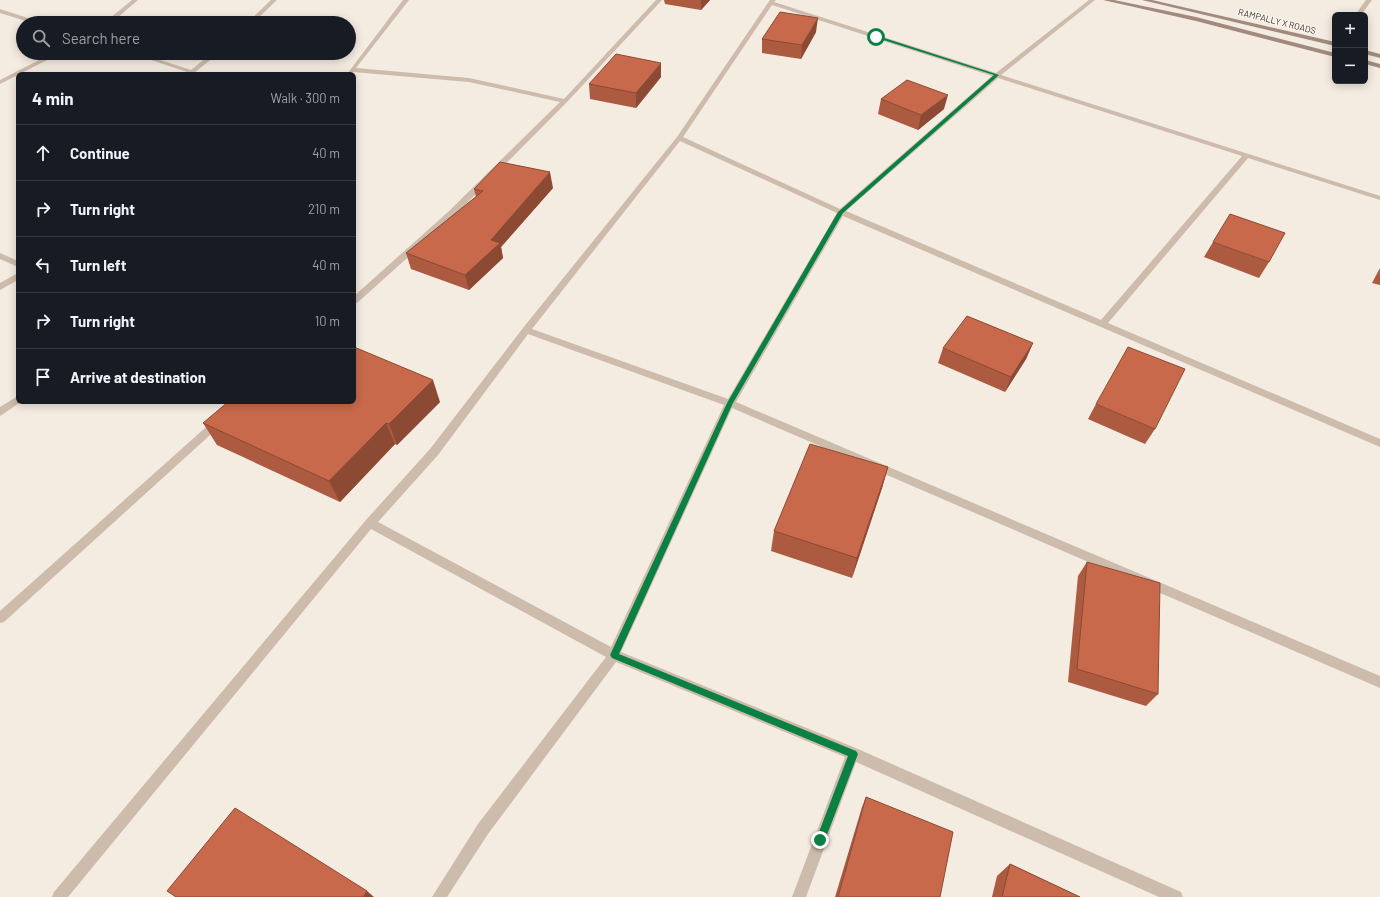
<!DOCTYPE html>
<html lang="en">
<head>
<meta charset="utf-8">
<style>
	body { margin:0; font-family:Barlow,sans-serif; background:#20242c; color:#f1f3f6 }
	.controls { position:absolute; right:12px; top:12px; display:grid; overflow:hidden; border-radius:6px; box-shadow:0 2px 10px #0003 }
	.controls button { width:36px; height:36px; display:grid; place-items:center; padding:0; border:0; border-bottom:1px solid #363941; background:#171b24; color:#f1f3f6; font:20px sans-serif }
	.stop { position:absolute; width:12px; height:12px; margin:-9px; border:3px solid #0b8043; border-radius:50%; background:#fff }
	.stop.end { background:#0b8043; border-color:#fff; box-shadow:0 1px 4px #0008 }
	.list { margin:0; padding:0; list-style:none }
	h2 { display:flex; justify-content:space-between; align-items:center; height:52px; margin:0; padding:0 16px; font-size:17px }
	h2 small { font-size:13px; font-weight:400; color:#9ea1a6 }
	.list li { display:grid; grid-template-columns:26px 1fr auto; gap:12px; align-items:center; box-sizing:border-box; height:56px; padding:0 16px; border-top:1px solid #363941 }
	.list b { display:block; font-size:15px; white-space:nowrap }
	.list em { font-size:13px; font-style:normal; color:#9ea1a6 }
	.icon { flex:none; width:22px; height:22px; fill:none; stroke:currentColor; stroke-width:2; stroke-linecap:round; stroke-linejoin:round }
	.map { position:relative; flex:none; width:1380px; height:897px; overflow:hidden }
	.search { position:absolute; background:#171b24; box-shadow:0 2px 10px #0003; left:16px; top:16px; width:340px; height:44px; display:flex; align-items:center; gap:10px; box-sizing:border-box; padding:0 14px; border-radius:22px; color:#9ea1a6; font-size:15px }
	.panel { position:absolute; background:#171b24; box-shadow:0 2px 10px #0003; left:16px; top:72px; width:340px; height:332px; border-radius:6px }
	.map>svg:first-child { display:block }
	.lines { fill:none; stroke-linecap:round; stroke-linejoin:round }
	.minor { fill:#cdbbac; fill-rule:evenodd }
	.secondary { fill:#a18a7d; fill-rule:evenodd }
	.wall { fill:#ac5a40 }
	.shaded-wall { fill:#8c4a34 }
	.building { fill:#c8694b; stroke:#8c4a34 }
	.route { fill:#0b8043 }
	.labels { text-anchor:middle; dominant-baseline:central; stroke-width:3; stroke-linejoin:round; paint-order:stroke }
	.far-street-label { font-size:9px; fill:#3b302b; stroke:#fbf5ee }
</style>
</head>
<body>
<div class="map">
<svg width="1380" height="897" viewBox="0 0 1380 897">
	<rect width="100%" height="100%" fill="#f4ebe1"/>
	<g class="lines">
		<!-- minor -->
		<g class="minor">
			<polygon points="132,0 138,0 111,23 104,23"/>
			<polygon points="271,0 277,0 253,23 247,23"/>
			<polygon points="403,0 409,0 356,68 469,78 564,99 656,0 662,0 567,102 454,216 357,303 354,304 354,296 448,212 560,102 469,82 353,72 351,74 347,74"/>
			<path d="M770 0H776L774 2 996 73 1089 0H1095L1001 75 1380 196V200L1248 158 1108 323 1380 439V447L843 216 736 402 1380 676V688L732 408 621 652 858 749 1181 892 1183 897H1159L856 762 806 897H792L845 757 616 662 488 834 447 897H432L478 824 606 657 371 529 68 897H52L54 892 366 520 430 449 523 328 677 137ZM772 5 992 76 840 209 683 137ZM998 78 1242 156 1101 320 846 211ZM680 141 837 213 728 399 532 329ZM528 334 724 405 611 647 378 522 438 455Z"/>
			<polygon points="1366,0 1372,0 1361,15 1355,15"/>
			<polygon points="0,9 40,22 41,23 32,23 0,13"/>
			<polygon points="53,53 61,53 0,84 0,80"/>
			<polygon points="130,53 139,53 191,70 212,53 219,53 194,73 186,74 187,72"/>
			<polygon points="0,253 18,261 18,267 0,259"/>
			<polygon points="18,273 18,280 0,290 0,283"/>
			<polygon points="18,396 18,402 21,402 0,416 0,407"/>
			<polygon points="217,419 222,423 220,426 4,622 0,623 0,611 214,420"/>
		</g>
		<!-- secondary -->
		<g class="secondary">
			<polygon points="1103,0 1114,0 1196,17 1335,53 1335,57 1196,21"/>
			<polygon points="1142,0 1152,0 1335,42 1335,46"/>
			<polygon points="1365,50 1380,54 1380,58 1365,54"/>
			<polygon points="1365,60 1380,64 1380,68 1365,64"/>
		</g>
	</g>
	<!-- wall -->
	<g class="wall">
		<polygon points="664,0 710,0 701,10 665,4"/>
		<polygon points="816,32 801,59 762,53 762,39"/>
		<polygon points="661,77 636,108 590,99 589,84"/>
		<polygon points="881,99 944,109 918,130 878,114"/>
		<polygon points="553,188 501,247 503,258 469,290 411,269 406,253 476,197 474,189"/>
		<polygon points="1213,242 1269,262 1259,278 1204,257"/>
		<polygon points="1380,268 1380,285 1372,283"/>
		<polygon points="1033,343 1026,359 1005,392 938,363 943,348"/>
		<polygon points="440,402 397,445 395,444 340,502 217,445 203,423"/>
		<polygon points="1096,404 1155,429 1145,444 1088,419"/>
		<polygon points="888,467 882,488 852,578 771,551 774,531"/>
		<polygon points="1087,562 1158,694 1146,706 1068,682 1078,576"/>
		<polygon points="866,797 940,897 835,897 862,807"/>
		<polygon points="1010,864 1080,897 992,897 997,876"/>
	</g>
	<!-- shaded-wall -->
	<g class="shaded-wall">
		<polygon points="701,0 710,0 701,10"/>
		<polygon points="818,18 816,32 801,59 802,45"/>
		<polygon points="661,63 661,77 636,108 636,93"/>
		<polygon points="948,95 944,109 918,130 921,115"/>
		<polygon points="550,172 553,188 501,247 503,258 469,290 465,275 491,240"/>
		<polygon points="1033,343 1026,359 1005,392 1011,377"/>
		<polygon points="433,380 440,402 397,445 389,424"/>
		<polygon points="386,423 395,444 340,502 329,481"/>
		<polygon points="888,467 882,488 852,578 857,558"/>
		<polygon points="367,891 374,897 363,897"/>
	</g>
	<!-- building -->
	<g class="building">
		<polygon points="780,12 818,18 802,45 762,39"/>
		<polygon points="616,54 661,63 636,93 589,84"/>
		<polygon points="907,80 948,95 921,115 881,99"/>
		<polygon points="500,162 550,172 491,240 500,243 465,275 406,253 483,191 474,189"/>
		<polygon points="1230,214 1285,233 1269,262 1213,242"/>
		<polygon points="967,316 1033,343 1011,377 943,348"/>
		<polygon points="354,347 433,380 389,424 386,423 329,481 203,423 228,402 354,402"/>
		<polygon points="1128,347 1185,369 1155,429 1096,404"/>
		<polygon points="810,444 888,467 857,558 774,531"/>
		<polygon points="1087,562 1160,583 1158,694 1077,669"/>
		<polygon points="866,797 953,832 940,897 838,897"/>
		<polygon points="235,808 367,891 363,897 176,897 167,891"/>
		<polygon points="1010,864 1080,897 1002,897"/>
	</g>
	<!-- route -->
	<polygon class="route" points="878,36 999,75 843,213 733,403 619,654 856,751 858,754 825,840 820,844 816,840 848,756 612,658 610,655 727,403 838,212 994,75 874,37"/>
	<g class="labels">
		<!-- far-street labels -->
		<g class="far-street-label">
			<text transform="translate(1277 21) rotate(14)">RAMPALLY X ROADS</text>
		</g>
	</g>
</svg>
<div class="controls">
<button>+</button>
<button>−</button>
</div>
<div class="stop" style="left:876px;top:37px"></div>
<div class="stop end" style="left:820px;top:840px"></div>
<div class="search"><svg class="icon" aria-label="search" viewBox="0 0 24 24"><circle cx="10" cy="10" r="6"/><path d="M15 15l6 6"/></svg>Search here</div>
<section class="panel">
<h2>4 min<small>Walk · 300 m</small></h2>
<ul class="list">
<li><svg class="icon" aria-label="ahead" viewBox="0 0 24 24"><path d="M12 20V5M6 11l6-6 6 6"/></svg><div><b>Continue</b></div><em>40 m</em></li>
<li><svg class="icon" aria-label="right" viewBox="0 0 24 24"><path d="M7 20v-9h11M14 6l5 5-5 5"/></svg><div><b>Turn right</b></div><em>210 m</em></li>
<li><svg class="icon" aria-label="left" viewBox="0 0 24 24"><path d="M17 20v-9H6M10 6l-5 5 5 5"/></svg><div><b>Turn left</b></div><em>40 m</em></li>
<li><svg class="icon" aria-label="right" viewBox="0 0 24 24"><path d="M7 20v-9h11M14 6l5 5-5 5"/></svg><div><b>Turn right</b></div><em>10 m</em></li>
<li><svg class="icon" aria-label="arrive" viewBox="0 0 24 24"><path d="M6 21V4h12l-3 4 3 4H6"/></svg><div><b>Arrive at destination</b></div></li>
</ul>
</section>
</div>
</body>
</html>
